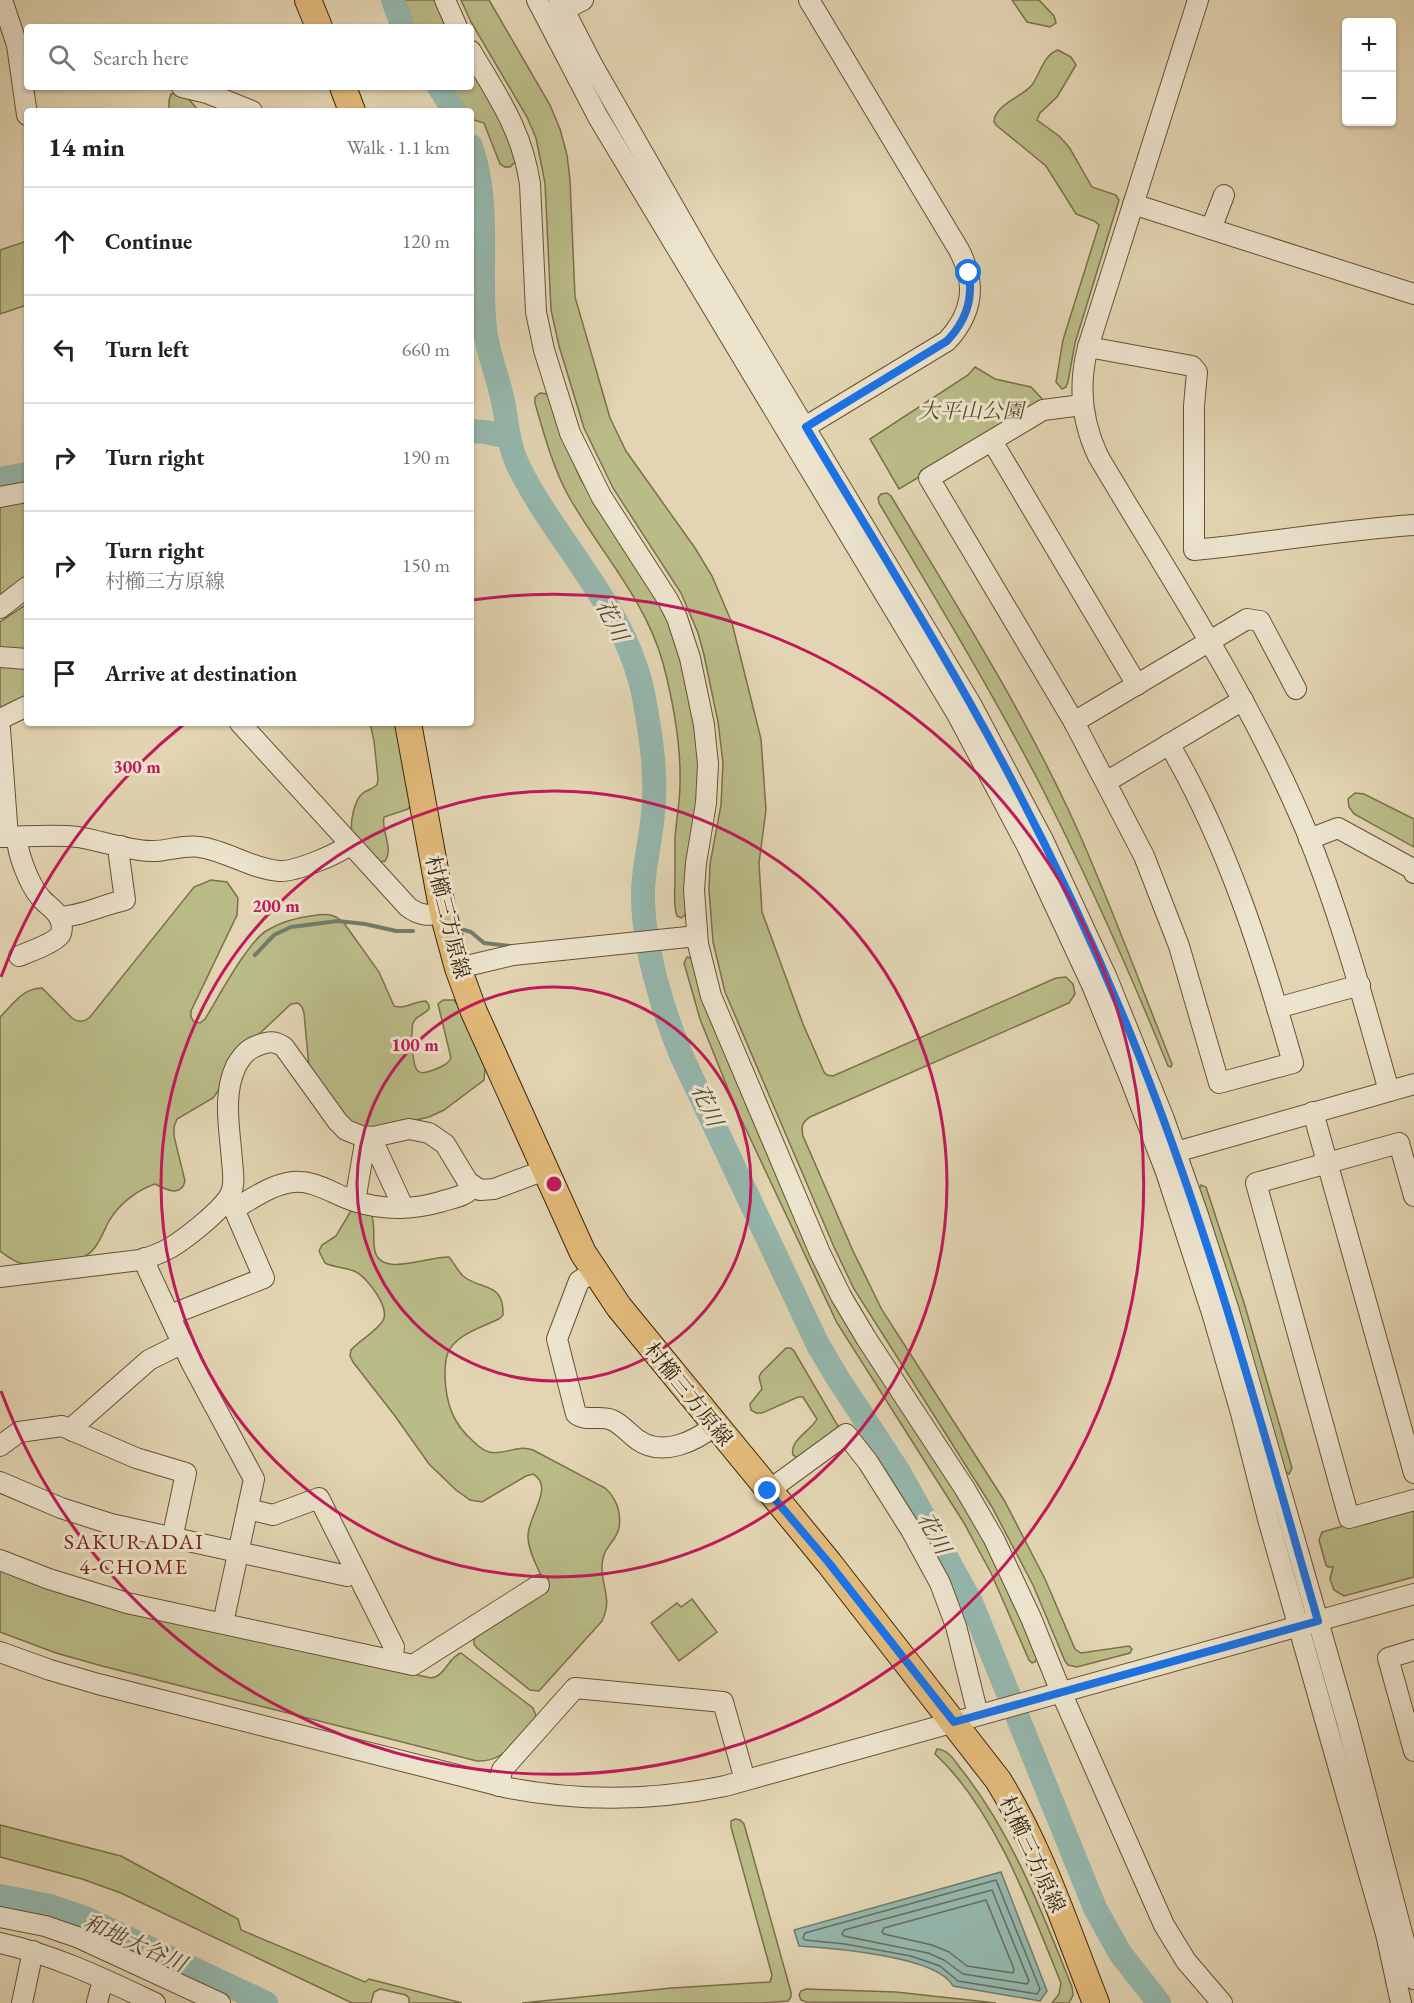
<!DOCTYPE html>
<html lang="en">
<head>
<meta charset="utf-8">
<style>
	body { margin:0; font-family:"EB Garamond","Noto Serif JP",serif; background:#f6f6f6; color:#222 }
	.controls { position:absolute; right:18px; top:18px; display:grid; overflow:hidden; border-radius:6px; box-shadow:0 2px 4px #0004 }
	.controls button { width:54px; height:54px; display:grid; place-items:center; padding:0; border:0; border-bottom:2px solid #e0e0e0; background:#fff; color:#222; font:30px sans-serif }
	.stop { position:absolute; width:18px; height:18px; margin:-14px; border:4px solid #1a73e8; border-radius:50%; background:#fff }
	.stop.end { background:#1a73e8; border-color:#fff; box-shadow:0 2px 6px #0008 }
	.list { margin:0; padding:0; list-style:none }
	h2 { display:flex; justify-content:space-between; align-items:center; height:78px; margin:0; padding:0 24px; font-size:26px }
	h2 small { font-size:20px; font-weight:400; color:#767676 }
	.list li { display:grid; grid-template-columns:39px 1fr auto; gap:18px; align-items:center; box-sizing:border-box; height:108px; padding:0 24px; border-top:2px solid #e0e0e0 }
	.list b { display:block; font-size:22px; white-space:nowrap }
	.list p { margin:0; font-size:20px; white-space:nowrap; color:#767676 }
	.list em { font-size:20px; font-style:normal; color:#767676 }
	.icon { flex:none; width:33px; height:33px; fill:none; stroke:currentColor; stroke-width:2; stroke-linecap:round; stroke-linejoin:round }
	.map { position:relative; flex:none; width:1414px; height:2003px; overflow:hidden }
	.search { position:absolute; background:#fff; box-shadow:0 2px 4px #0004; left:24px; top:24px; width:450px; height:66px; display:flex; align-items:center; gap:15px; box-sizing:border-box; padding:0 21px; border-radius:6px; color:#767676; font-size:22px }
	.panel { position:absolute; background:#fff; box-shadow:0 2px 4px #0004; left:24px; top:108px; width:450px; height:618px; border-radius:6px }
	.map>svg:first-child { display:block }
	.green { fill:#babc88; stroke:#7b7048; stroke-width:1.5 }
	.water { fill:#95b8ae; stroke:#717d6c; stroke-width:1.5 }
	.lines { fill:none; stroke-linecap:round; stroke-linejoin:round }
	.shore { stroke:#686e5b; stroke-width:1.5 }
	.stream { stroke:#717d6c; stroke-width:4 }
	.river { stroke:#95b8ae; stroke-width:24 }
	.minor-casing { stroke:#665133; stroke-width:22 }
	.major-casing { stroke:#3c2508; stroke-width:28 }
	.minor { stroke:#ede4ce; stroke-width:20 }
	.major { stroke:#e2ba7a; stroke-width:26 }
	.route { stroke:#1a73e8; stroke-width:8 }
	.ring { fill:none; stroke:#c2185b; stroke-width:3 }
	.labels { text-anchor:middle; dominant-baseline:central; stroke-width:6; stroke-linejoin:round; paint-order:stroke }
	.park-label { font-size:21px; font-style:italic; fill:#5c4b28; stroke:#ede4ce }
	.street-label { font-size:21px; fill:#3c2508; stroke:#ede4ce }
	.water-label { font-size:22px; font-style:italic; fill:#524a32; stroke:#ede4ce }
	.neighbourhood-label { font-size:22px; letter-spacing:1.5px; fill:#7a1f14; stroke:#ede4ce }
	.centre { fill:#c2185b; stroke:#ede4ce; stroke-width:3 }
	.ring-label { font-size:18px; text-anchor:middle; font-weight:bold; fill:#c2185b; stroke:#ede4ce; stroke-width:6; stroke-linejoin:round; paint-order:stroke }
</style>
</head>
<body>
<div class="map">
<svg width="1414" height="2003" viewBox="0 0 1414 2003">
	<rect width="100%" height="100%" fill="#e3d5b3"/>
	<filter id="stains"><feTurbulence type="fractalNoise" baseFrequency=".00333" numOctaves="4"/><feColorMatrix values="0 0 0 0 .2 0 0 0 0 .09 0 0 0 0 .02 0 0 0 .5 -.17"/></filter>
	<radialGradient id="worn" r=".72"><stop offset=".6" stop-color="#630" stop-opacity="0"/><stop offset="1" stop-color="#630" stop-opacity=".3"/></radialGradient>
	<!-- green -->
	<g class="green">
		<polygon points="400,0 435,0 447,27 410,27"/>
		<path d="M461 0H489L550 105 560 129 567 155 570 180 575 297 610 418 626 451 695 548 712 576 732 623 761 739 766 810 759 863 762 912 803 1024 824 1072 827 1075 833 1076 1056 978 1066 977 1073 984 1075 994 1069 1003 810 1117C802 1122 801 1127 803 1136L853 1251 882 1310 1004 1500 1045 1579 1075 1649 1081 1653 1129 1646 1132 1649 1130 1653 1077 1667 1068 1665 1065 1661 1033 1585 992 1507 854 1289 834 1247 725 992 713 942 709 890 710 864 721 805 723 763 718 722 704 655 698 633 681 593 613 488 584 428 559 346 551 310 545 183 536 138 527 117 471 22Z"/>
		<polygon points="1012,0 1039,0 1054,16 1056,23 1050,27 1027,22"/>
		<path d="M1058 50 1071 57 1076 65 1057 97 1040 113 1037 120 1059 136 1069 147 1092 187 1116 195 1119 200 1075 343 1068 382 1066 387 1062 389 1056 382 1063 340 1099 225 1094 221 1076 214 1046 166 996 125 994 121C996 104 1022 97 1032 85 1040 74 1044 54 1058 50Z"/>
		<polygon points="471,68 506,127 516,161 510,167 505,167 500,164 484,123 471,119 471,111 462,111 447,87 471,87"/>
		<polygon points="177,92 185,95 199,111 169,111 169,100 171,94"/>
		<polygon points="27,241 27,305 0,314 0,250"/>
		<polygon points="975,367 995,379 1031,387 1047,404 1041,405 899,489 870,439 968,375"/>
		<path d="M540 393 547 394 550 399 562 436 581 480 660 604 669 622 681 660 698 745 699 783 686 912 684 916 681 918 677 916C673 906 675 891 675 880 675 866 675 852 675 839 676 821 680 803 680 784 681 745 673 701 663 663 645 599 601 553 569 497 553 468 544 434 535 403V397Z"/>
		<path d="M887 493 891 496C955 603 1023 710 1075 824 1110 902 1140 984 1172 1064L1171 1067 1168 1066C1129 970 1087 876 1040 784 990 688 934 596 879 503L878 498 881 494Z"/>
		<polygon points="27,500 27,582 0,604 0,505"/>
		<polygon points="27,604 27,655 0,653 0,622"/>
		<polygon points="0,661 27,662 27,697 0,710"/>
		<path d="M370 723H398L412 804 408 809 384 817C381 831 394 849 385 861L379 862 352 832C350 822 354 800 363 793 367 790 372 789 377 785L378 779 374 741Z"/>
		<polygon points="1355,793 1364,794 1414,819 1414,847 1354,814 1349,807 1348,799"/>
		<path d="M211 880 227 882 238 898 237 915 191 1011V1017L194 1022 200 1023 205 1019C218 998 247 943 266 931 279 923 295 918 310 916 324 914 333 912 344 923L379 972 394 1006C404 1010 415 1001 426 1001L429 1005V1009C425 1014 418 1015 414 1021 410 1027 412 1067 418 1071 423 1075 430 1071 436 1069 443 1066 447 1065 451 1058L438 1004 443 1000H454L457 1004 485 1067 484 1080 444 1110 429 1117 378 1129 353 1126 309 1067 304 1013 302 1007 298 1003 291 1004 257 1036 213 1098 177 1119 174 1127V1136L185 1181C181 1198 165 1189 155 1184 137 1190 119 1204 109 1221 103 1232 98 1248 87 1255 75 1263 60 1262 46 1263 22 1265 20 1266 0 1251V1017C13 1004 23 988 42 988L72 1018C79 1023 84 1022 90 1017L194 887Z"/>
		<polygon points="687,957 691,958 692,961 703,999 713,1025 812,1256 972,1519 999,1569 1038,1657 1035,1662 1032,1663 1029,1660 991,1573 964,1523 837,1323 734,1104 700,1019 684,963"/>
		<polygon points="1201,1185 1206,1187 1245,1306 1292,1468 1289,1474 1284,1470 1199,1190"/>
		<path d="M352 1209 371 1213C376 1225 372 1239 375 1251 381 1278 429 1256 449 1257 454 1263 457 1270 463 1276 481 1291 504 1281 503 1315L499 1319C484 1326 462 1333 452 1346 445 1354 445 1367 445 1377 446 1404 453 1424 474 1442 478 1446 483 1450 489 1452 504 1456 516 1444 533 1450L605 1488C612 1494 615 1499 618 1508 626 1542 603 1540 602 1565 601 1587 613 1598 602 1621L539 1691 530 1690 477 1648 474 1644V1639L544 1582C538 1568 529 1553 528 1538 526 1518 556 1487 533 1474L526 1476 482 1502 470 1500 456 1490 429 1464 395 1416 353 1362 350 1356 351 1350C360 1340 374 1333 382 1322 392 1310 368 1278 356 1272 346 1267 335 1268 325 1263L319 1251 322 1245 336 1236Z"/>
		<path d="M786 1348H791L794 1351 838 1426 836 1432 798 1458 793 1455C789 1440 811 1431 817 1419L803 1397H798L762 1413H756L751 1410 750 1404 762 1389 759 1377 761 1373Z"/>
		<polygon points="1414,1506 1414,1577 1344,1596 1334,1590 1330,1579 1333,1567 1328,1567 1326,1565 1319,1540 1322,1532"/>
		<path d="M0 1570 72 1597 125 1612 431 1678C446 1676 448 1657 461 1653L533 1708 536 1716C532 1723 526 1729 521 1735 508 1750 498 1762 477 1761L102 1666 56 1653 0 1632Z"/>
		<polygon points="692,1599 717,1632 679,1661 651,1623 677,1603 681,1607"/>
		<path d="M937 1749C949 1750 954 1760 961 1769 1012 1833 1042 1912 1072 1987L1073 1995 1069 2003H1052L1059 1994 1061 1983C1031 1909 994 1808 935 1754Z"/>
		<polygon points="735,1819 740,1820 744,1824 791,1992 791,1997 788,2001 761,2003 522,2003 672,1988 770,1982 772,1975 731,1827 731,1821"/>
		<polygon points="0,1825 121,1856 238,1919 241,1930 365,1982 369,1979 462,2003 409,2003 409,1998 406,1995 380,1989 374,1992 371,2003 352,2003 121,1893 82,1879 0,1857"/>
		<polygon points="806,1989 896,1992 996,2003 806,2002 801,2000 799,1995 801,1991"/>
	</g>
	<!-- water -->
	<path class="water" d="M1001 1872 1047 1991 1040 2001 953 1986C938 1956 831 1948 799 1946L794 1930Z"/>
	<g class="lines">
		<!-- shore -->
		<g class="shore">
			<polygon points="996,1880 1040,1989 1037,1994 958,1981 940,1966 911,1956 845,1944 805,1940 803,1938 805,1933"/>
			<polygon points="992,1890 1029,1981 1027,1984 963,1974 944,1960 928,1953 844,1936 842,1934 844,1930"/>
			<polygon points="986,1900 1014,1969 1013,1973 967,1966 949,1952 932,1945 884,1934 882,1932 884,1928"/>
		</g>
		<!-- stream -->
		<g class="stream">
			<polyline points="458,928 471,932 484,943 511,946"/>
			<polyline points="255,955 274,935 291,927 338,921 365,924 396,931 413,931"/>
		</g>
		<!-- river -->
		<g class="river">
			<polyline points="393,0 403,27"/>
			<polyline points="439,87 454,111"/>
			<path d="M471 146C490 202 480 260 484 318 485 345 496 371 502 397 507 418 507 438 515 458 523 479 536 498 548 517 585 573 632 630 644 698 651 736 657 774 653 813 651 842 642 870 643 899 644 948 663 1012 682 1057L818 1345 837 1377 899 1472 971 1602 1095 1908 1120 1953 1159 2003"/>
			<polyline points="471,431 485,432 509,437"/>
			<polyline points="0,479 27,474"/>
			<polyline points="0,1896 50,1906 85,1918 266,2003"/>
		</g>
		<!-- minor casing -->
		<g class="minor-casing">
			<g id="minor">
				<polyline points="2,0 17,45 27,115"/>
				<polyline points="445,0 457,27"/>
				<polyline points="537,0 598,117 957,714 1028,848 1092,985 1130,1078 1166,1172 1213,1316 1241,1413 1268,1519 1386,1934 1401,2003"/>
				<polyline points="559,0 593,66 703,258 972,706 1043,840 1107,978 1164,1119 1198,1215 1229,1311 1347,1722 1414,1979"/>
				<path d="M1198 0 1088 347C1078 385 1081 420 1098 456 1170 578 1250 697 1305 828 1340 913 1364 1002 1389 1091"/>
				<polyline points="554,15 583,0"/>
				<path d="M471 51C498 97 522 130 530 184L536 312 544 350 570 433 601 496 668 600 677 618 690 658 704 725 708 764 706 803 696 863 694 890 698 944 711 996 820 1253 841 1296 866 1338 965 1489 994 1539 1031 1618 1061 1692 1164 1925 1186 1961 1222 2003"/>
				<polyline points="182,87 207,93 252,111"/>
				<polyline points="1133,204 1414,294"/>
				<polyline points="1211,229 1224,195"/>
				<path d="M1088 347 1192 366 1197 372 1194 406V550C1267 543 1340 530 1414 525"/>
				<path d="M1082 405 1043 410 929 478 1074 722 1144 856 1179 946 1219 1083 1293 1063C1262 953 1227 843 1169 744"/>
				<path d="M805 427 947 341C973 313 977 284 959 250L809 0"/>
				<polyline points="992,441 1137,685"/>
				<polyline points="0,497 27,492"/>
				<polyline points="0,608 27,587"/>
				<polyline points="0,657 27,659"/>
				<polyline points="0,719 27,706"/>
				<polyline points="1074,722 1247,619 1260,621 1296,689"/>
				<path d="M240 723 408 907C420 916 429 916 443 913"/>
				<polyline points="0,729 8,837"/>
				<polyline points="1106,782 1243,700"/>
				<path d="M0 837C26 837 53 834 78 837 102 841 126 850 150 851 167 852 183 844 200 847 227 851 252 869 279 871 295 872 339 854 350 844"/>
				<path d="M17 837C17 853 29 884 40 897 45 904 55 909 59 917 62 922 63 930 60 935 54 943 29 952 19 956"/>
				<polyline points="1309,839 1338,828 1413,869 1414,873"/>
				<path d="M59 917C82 916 102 905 125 900L119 856 121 846"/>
				<polyline points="458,968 513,955 697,936"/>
				<polyline points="1277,1008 1360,985"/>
				<polyline points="1313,1112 1414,1473"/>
				<polyline points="373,1137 375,1146 400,1200 399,1208"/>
				<polyline points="1176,1152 1414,1084"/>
				<polyline points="1414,1196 1399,1143 1256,1183 1349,1518 1414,1500"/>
				<polyline points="355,1201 366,1137"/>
				<path d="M234 1209C252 1199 272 1184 293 1182 315 1180 333 1194 354 1201 382 1210 412 1210 440 1202 452 1198 465 1197 473 1187"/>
				<polyline points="145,1258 148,1270 192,1364 254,1479 223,1623"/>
				<path d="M594 1272 579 1281 557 1339 576 1414C586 1422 601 1415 612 1420 622 1424 629 1434 638 1440 662 1457 695 1442 715 1425"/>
				<path d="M0 1277 140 1260C149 1257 157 1255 166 1250 182 1242 224 1209 231 1193 235 1183 233 1172 232 1161 230 1130 222 1096 236 1066 242 1056 247 1049 259 1045 269 1041 275 1041 284 1047L338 1122 346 1130 361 1136 373 1137 409 1129 429 1133 445 1144 468 1182 480 1190 494 1189 545 1170"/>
				<polyline points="170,1315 264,1278 234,1209 226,1202"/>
				<polyline points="73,1431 75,1425 149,1360 183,1343"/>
				<polyline points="0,1446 19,1432 62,1426 136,1458 186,1473 172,1539"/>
				<polyline points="0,1482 61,1508 111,1524 347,1576 356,1572"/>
				<polyline points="768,1491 846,1434 868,1462 911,1530 940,1583 956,1626 978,1715"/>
				<polyline points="248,1509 273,1515 319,1498 394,1647 392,1660"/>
				<polyline points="0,1560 49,1579 127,1603 413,1665 539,1585"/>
				<polyline points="1414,1650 1388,1658 1414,1751"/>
				<path d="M0 1652 50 1670 98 1684 509 1788C582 1802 653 1801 725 1786L1414 1594"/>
				<polyline points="499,1786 502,1770 575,1688 723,1702 745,1780"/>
				<polyline points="0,1917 45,1926 77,1937 220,2003"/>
				<path d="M0 1943C55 1955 104 1979 155 2003"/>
				<polyline points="22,2003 33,1951"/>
				<polyline points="97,2003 100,1991 105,1980"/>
			</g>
		</g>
		<!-- major casing -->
		<g class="major-casing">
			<g id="major">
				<polyline points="308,0 319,27"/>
				<polyline points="343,87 352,111"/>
				<path d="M408 723 443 913 458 968 474 1012 583 1253 619 1307 829 1563 998 1780C1041 1849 1066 1928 1096 2003"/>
			</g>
		</g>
		<!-- minor -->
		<use href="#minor" class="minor"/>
		<!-- major -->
		<use href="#major" class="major"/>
	</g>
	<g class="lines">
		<!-- route -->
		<path class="route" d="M768 1491 829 1563 954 1722 1318 1621C1260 1420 1207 1221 1128 1028 1082 916 1029 808 970 703 918 610 861 519 806 427L947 341C966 321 973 300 969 273"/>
	</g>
	<!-- distance rings -->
	<g class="ring">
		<circle cx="554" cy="1184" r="197"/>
		<circle cx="554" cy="1184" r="393"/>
		<path d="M1 977A590 590 0 0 1 183 725M472 600A590 590 0 1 1 1 1391"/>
	</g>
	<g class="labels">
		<!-- park labels -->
		<g class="park-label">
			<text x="971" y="410">大平山公園</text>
		</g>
		<!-- street labels -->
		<g class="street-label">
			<text transform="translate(448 917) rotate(76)">村櫛三方原線</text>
			<text transform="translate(689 1394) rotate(51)">村櫛三方原線</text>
			<text transform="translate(1033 1854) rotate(65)">村櫛三方原線</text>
		</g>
		<!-- water labels -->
		<g class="water-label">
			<text transform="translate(612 620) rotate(63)">花川</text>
			<text transform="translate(707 1105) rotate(65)">花川</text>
			<text transform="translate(934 1533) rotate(61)">花川</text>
			<text transform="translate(135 1943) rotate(24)">和地大谷川</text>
		</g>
		<!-- neighbourhood labels -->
		<g class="neighbourhood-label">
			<text x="134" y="1541">SAKURADAI<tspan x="134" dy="25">4-CHOME</tspan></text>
		</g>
	</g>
	<circle cx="554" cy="1184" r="9" class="centre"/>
	<g class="ring-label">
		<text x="137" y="773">300 m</text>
		<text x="276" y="912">200 m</text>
		<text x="415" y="1051">100 m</text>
	</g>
	<rect width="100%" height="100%" filter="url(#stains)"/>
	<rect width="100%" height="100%" fill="url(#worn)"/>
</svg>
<div class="controls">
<button>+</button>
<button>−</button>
</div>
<div class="stop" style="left:969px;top:273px"></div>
<div class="stop end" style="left:768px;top:1491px"></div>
<div class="search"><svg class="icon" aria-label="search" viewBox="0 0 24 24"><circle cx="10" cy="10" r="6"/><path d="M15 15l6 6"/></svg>Search here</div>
<section class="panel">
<h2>14 min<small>Walk · 1.1 km</small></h2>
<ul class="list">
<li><svg class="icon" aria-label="ahead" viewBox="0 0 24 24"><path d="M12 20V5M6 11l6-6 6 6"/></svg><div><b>Continue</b></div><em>120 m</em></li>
<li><svg class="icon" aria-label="left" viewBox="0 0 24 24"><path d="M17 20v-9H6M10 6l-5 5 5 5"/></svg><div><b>Turn left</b></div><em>660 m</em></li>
<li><svg class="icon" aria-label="right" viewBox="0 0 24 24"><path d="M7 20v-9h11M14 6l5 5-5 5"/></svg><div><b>Turn right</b></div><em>190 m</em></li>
<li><svg class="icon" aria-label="right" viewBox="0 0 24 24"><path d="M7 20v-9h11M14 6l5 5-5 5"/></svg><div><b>Turn right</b><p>村櫛三方原線</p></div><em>150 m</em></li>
<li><svg class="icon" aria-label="arrive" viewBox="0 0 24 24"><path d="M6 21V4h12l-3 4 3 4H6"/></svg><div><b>Arrive at destination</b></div></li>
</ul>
</section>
</div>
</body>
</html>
